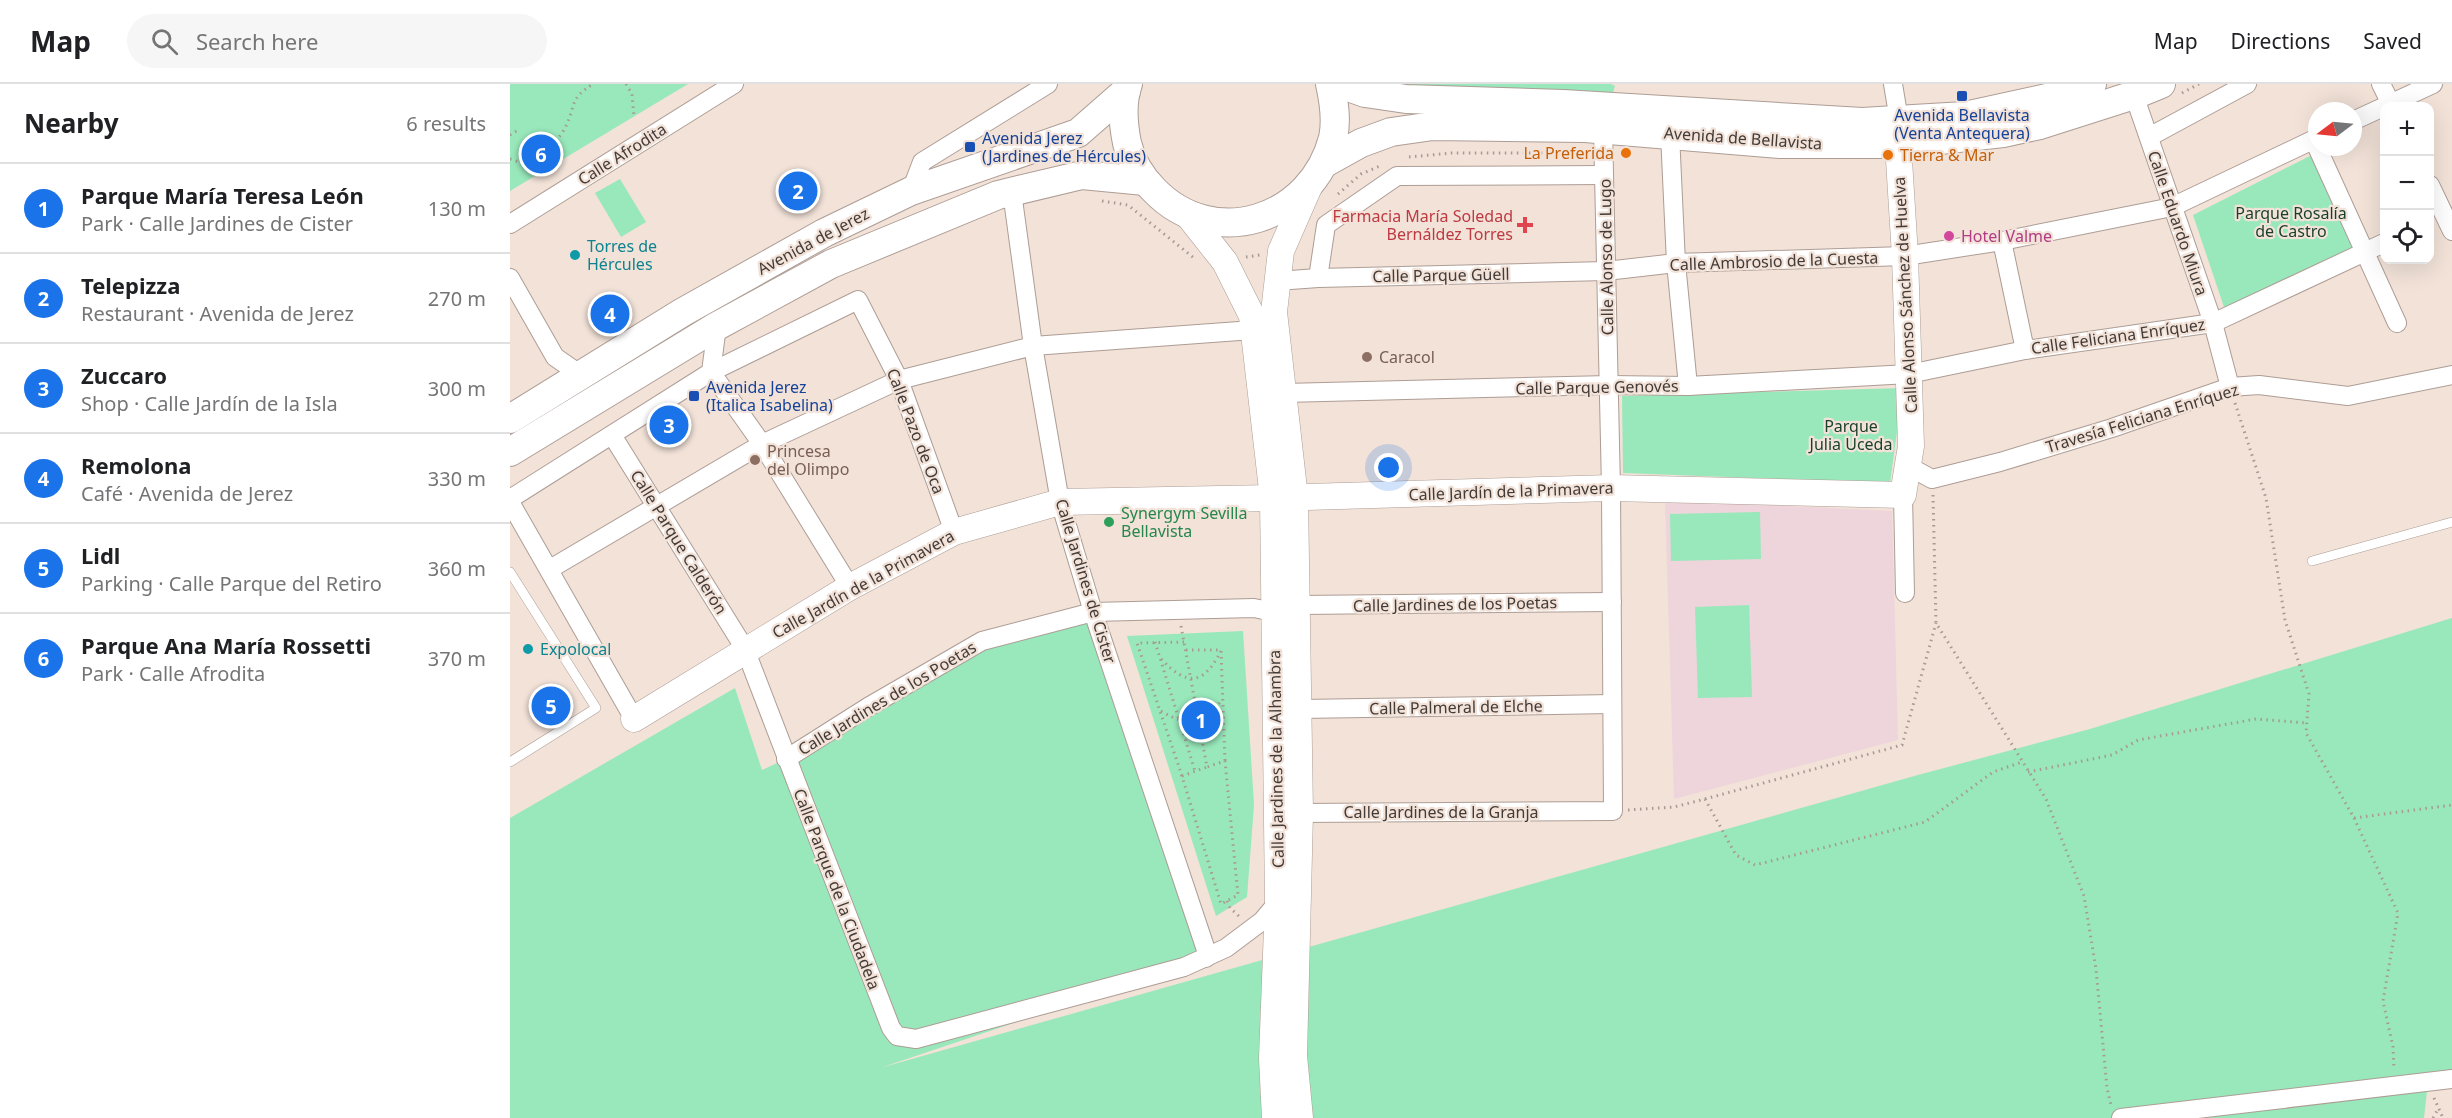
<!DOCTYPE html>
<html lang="en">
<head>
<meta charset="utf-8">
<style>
	body { margin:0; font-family:"Noto Sans",sans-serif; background:#f6f6f6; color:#202124 }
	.controls { position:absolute; right:18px; top:18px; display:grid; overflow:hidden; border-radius:12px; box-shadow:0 6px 24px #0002 }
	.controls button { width:54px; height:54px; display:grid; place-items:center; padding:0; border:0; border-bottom:2px solid #e0e0e0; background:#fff; color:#202124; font:30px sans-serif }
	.compass { position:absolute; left:1798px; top:18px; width:54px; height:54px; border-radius:50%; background:#fff; box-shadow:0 6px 24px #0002; rotate:254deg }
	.you { position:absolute; left:879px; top:384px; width:21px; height:21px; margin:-15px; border:4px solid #fff; border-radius:50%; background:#1a73e8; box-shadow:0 0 0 9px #1a73e833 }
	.badge { display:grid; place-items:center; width:39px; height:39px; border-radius:50%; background:#1a73e8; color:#fff; font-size:20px; font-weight:700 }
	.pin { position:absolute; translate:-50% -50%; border:3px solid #fff; box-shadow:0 2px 6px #0006 }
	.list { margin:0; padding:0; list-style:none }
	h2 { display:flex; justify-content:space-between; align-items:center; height:78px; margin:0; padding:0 24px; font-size:26px }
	h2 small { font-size:20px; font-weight:400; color:#757577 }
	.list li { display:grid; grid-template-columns:39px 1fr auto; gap:18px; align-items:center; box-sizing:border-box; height:90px; padding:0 24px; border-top:2px solid #e0e0e0 }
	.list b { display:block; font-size:22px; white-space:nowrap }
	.list p { margin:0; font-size:20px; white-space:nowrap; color:#757577 }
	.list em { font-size:20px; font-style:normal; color:#757577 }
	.icon { flex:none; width:33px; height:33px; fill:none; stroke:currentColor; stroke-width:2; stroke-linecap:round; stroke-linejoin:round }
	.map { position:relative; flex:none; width:1942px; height:1034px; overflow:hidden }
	header { display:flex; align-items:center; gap:36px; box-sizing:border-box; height:84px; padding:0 30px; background:#fff; border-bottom:2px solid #e0e0e0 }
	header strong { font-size:28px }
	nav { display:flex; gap:33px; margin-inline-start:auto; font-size:21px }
	.search { width:420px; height:54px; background:#f6f6f6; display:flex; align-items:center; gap:15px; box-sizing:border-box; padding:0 21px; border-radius:33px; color:#757577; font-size:22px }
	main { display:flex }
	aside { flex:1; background:#fff }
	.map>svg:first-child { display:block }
	.education { fill:#eed4db }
	.green { fill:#98e8bb }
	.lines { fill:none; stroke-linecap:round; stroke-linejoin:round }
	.lane-casing { stroke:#ad9d95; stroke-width:10 }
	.street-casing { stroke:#ad9d95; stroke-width:20 }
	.secondary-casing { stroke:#ad9d95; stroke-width:27 }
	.primary-casing { stroke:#ad9d95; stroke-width:30 }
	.path { stroke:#a69a93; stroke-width:3; stroke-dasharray:1.5 4.5; stroke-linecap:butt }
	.lane { stroke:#fff; stroke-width:9 }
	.street { stroke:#fff; stroke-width:18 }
	.secondary { stroke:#fff; stroke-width:26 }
	.primary { stroke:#fff; stroke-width:28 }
	.transit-dot { fill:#1a4fb4; stroke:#f2e2d8; stroke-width:2 }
	.food-dot { fill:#e8710a; stroke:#f2e2d8; stroke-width:2 }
	.health-dot { fill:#e0444e; stroke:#f2e2d8; stroke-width:2 }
	.hotel-dot { fill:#d1479c; stroke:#f2e2d8; stroke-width:2 }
	.culture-dot { fill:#0f9aa8; stroke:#f2e2d8; stroke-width:2 }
	.education-dot { fill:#8d6e63; stroke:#f2e2d8; stroke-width:2 }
	.leisure-dot { fill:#2e9e5b; stroke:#f2e2d8; stroke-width:2 }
	.labels { text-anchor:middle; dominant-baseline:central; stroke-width:4.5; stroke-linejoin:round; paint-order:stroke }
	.transit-label { font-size:16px; fill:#164399; stroke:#f2e2d8; text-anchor:start }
	.street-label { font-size:16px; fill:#423b38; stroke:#f2e2d8 }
	.food-label { font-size:16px; fill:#c56008; stroke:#f2e2d8; text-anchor:end }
	.park-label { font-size:16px; fill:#173f2b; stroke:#f2e2d8 }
	.health-label { font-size:16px; fill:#be3a42; stroke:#f2e2d8; text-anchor:end }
	.hotel-label { font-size:16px; fill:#b23c85; stroke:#f2e2d8; text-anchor:start }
	.culture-label { font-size:16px; fill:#0d838f; stroke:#f2e2d8; text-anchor:start }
	.education-label { font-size:16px; fill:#785e54; stroke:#f2e2d8; text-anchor:start }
	.leisure-label { font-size:16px; fill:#27864d; stroke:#f2e2d8; text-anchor:start }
</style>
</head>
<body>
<header>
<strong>Map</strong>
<div class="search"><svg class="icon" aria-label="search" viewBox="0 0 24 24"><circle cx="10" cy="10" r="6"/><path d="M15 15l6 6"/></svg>Search here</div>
<nav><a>Map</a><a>Directions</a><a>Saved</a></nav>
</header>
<main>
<aside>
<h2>Nearby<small>6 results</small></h2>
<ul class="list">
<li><span class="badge">1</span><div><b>Parque María Teresa León</b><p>Park · Calle Jardines de Cister</p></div><em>130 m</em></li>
<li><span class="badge">2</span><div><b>Telepizza</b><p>Restaurant · Avenida de Jerez</p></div><em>270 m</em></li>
<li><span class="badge">3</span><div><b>Zuccaro</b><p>Shop · Calle Jardín de la Isla</p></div><em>300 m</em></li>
<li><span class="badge">4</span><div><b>Remolona</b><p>Café · Avenida de Jerez</p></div><em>330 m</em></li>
<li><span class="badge">5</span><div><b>Lidl</b><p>Parking · Calle Parque del Retiro</p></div><em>360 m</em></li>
<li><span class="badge">6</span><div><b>Parque Ana María Rossetti</b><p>Park · Calle Afrodita</p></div><em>370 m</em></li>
</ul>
</aside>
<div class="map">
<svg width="1942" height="1034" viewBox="0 0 1942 1034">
	<rect width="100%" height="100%" fill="#f2e2d8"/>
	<!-- education -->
	<polygon class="education" points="1155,416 1382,427 1388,656 1164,715"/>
	<!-- green -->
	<g class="green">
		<polygon points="0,0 178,0 0,107"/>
		<polygon points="879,0 1101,0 1105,2 1102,12"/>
		<polygon points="1804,70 1850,163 1715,226 1683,131"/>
		<polygon points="110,95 136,138 111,153 85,109"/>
		<polygon points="1393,304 1380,399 1113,389 1112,312"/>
		<polygon points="1250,428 1251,475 1161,477 1160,430"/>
		<polygon points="1239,521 1242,613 1188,614 1185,523"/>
		<polygon points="583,528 696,874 370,984 1408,691 1580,645 1942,534 1942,995 1918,998 1914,1034 0,1034 0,734 225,604 252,686 276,675 472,557"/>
		<polygon points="733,547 744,721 737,813 706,832 617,552"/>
	</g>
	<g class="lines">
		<!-- lane casing -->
		<g class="lane-casing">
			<g id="lane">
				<polyline points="1802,477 1942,438"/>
				<polyline points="0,488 86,624 0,678"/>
			</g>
		</g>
		<!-- street casing -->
		<g class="street-casing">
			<g id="street">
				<polyline points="1383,0 1389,36"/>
				<polyline points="1871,0 1882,22"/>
				<polyline points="1624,11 1703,239 1720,303"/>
				<polyline points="1843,37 1923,0"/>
				<polyline points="1160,50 1166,179 1178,302"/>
				<polyline points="1639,53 1737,0"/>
				<polyline points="1807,63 1887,239"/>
				<polyline points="1920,101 1942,147"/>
				<polyline points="401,107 412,78 538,0"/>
				<polyline points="502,108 523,262 550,418 583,528 696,866 696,874"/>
				<polyline points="0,140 224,0"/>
				<polyline points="1492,157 1515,266"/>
				<polyline points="0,194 45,273 71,291"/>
				<polyline points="808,194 816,141 887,92 1094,91"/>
				<polyline points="767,197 808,194 1096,187 1166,179 1395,172 1492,157 1662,123 1807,54"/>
				<polyline points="774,309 1099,301 1178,302 1399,290 1515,266 1703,239 1874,159"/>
				<polyline points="102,351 235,565 381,944 387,952 406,955 674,883 716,864 752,837 768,818"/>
				<polyline points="1398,382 1422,395 1490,378 1602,344 1720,303 1749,301 1838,312 1942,291"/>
				<polyline points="1393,411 1395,509"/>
				<polyline points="0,415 201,288 207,242"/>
				<polyline points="0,418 124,635"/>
				<polyline points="40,485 252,360 389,296 523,262 743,246"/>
				<polyline points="340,503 252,360 201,288 348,216 389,296 444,448"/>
				<polyline points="788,521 1102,518"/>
				<polyline points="790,625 1102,620"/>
				<polyline points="276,675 358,623 472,557 583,528 744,524 763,528"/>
				<polyline points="780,733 790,729 1103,727 1101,404 1093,45"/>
				<polyline points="1611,1034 1942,995"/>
			</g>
		</g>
		<!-- secondary casing -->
		<g class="secondary-casing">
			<g id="secondary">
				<polyline points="677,130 715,178 742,232 763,414 768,818 762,974 765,1034"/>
				<polyline points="124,635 340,503 444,448 550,418 763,414 1101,404 1393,411 1401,362 1395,172 1388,60"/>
				<polyline points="790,1034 784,972 790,729 785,414 764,228 771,167 799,103"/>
			</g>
		</g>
		<!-- primary casing -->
		<g class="primary-casing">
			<g id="primary">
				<path d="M618 0C611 19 613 39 617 59 621 76 631 93 644 106 704 168 802 136 823 54 827 36 824 18 820 0"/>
				<polyline points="830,0 855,9 896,15 1053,20 1352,38 1455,32 1537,14 1582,0"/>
				<polyline points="815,79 851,59 881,48 923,42 1075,44 1270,60 1388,60 1412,58 1493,49 1530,41 1624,11 1651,0"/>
				<polyline points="0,335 173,228 314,149 401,107 568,49 616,7"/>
				<polyline points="0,368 207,242 321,180 488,111 572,91 635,97"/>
			</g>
		</g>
		<!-- path -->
		<g class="path">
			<polyline points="116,0 122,10 124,33"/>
			<polyline points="1672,9 1689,0"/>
			<polyline points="0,51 10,45"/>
			<polyline points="899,73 942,69 1078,69"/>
			<path d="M0 75 14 80C29 74 49 57 56 42 66 21 59 15 83 0"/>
			<polyline points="828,110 851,90 870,82"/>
			<polyline points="592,117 618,121 684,174"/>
			<polyline points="736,173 750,171"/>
			<polyline points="1725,319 1756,414 1775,536 1799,610 1796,649 1844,734 1942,721"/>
			<polyline points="1423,411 1426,539 1536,715 1574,812 1586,885 1597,1004 1601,1021"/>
			<polyline points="671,542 697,683 715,677 728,811 711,820 672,692 697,683"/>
			<polyline points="645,558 685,687"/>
			<polyline points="676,566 711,566 715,677"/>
			<path d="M651 575C677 602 693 602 711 567"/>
			<path d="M651 627C679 644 692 640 712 616"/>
			<polyline points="1518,688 1602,671 1628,656 1746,635 1797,639"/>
			<polyline points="672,692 627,559 674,558"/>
			<polyline points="1195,715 1392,661 1426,539"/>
			<polyline points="1118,726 1164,723 1195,715 1226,771 1245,781 1415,738 1483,688 1512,678"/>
			<polyline points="1844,734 1888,829 1873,917 1883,963 1884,985"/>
			<polyline points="717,817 720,824 731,834"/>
			<polyline points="1924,1014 1933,1034"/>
			<polyline points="1923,1034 1928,1025"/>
		</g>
		<!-- lane -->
		<use href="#lane" class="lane"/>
		<!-- street -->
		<use href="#street" class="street"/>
		<!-- secondary -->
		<use href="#secondary" class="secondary"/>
		<!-- primary -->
		<use href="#primary" class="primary"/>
	</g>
	<!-- markers -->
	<g class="transit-dot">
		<rect x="1446" y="6" width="12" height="12" rx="3"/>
		<rect x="454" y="57" width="12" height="12" rx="3"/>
		<rect x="178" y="306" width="12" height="12" rx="3"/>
	</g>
	<g class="food-dot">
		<circle cx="1116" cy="69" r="6"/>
		<circle cx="1378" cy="71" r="6"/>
	</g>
	<path class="health-dot" d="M1012 132h6v6h6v6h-6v6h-6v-6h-6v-6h6z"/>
	<circle class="hotel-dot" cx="1439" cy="152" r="6"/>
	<g class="culture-dot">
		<circle cx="65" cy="171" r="6"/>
		<circle cx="18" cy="565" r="6"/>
	</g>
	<g class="education-dot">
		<circle cx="857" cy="273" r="6"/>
		<circle cx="245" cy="376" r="6"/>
	</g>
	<circle class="leisure-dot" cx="599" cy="438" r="6"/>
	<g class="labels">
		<!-- transit labels -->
		<g class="transit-label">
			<text x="1452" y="31" text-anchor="middle">Avenida Bellavista<tspan x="1452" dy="18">(Venta Antequera)</tspan></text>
			<text x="472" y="54">Avenida Jerez<tspan x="472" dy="18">(Jardines de Hércules)</tspan></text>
			<text x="196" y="303">Avenida Jerez<tspan x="196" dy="18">(Italica Isabelina)</tspan></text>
		</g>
		<!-- street labels -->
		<g class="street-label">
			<text transform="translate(1233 54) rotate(4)">Avenida de Bellavista</text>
			<text transform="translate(112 70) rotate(-32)">Calle Afrodita</text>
			<text transform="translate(1668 139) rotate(71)">Calle Eduardo Miura</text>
			<text transform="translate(303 157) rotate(-28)">Avenida de Jerez</text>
			<text transform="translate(1096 173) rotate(-91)">Calle Alonso de Lugo</text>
			<text transform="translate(1264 177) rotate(-2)">Calle Ambrosio de la Cuesta</text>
			<text transform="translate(931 191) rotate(-1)">Calle Parque Güell</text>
			<text transform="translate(1395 211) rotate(-93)">Calle Alonso Sánchez de Huelva</text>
			<text transform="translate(1608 252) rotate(-8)">Calle Feliciana Enríquez</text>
			<text transform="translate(1087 303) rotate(-1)">Calle Parque Genovés</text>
			<text transform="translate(1632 334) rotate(-17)">Travesía Feliciana Enríquez</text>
			<text transform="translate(406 347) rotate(69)">Calle Pazo de Oca</text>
			<text transform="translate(1001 407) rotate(-2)">Calle Jardín de la Primavera</text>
			<text transform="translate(169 458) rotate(58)">Calle Parque Calderón</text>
			<text transform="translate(576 497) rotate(73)">Calle Jardines de Cister</text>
			<text transform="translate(353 500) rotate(-29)">Calle Jardín de la Primavera</text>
			<text transform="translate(945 520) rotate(-1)">Calle Jardines de los Poetas</text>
			<text transform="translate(377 614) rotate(-31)">Calle Jardines de los Poetas</text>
			<text transform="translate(946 623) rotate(-1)">Calle Palmeral de Elche</text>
			<text transform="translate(766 675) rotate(-91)">Calle Jardines de la Alhambra</text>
			<text x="931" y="728">Calle Jardines de la Granja</text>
			<text transform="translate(327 805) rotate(69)">Calle Parque de la Ciudadela</text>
		</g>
		<!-- food labels -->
		<g class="food-label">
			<text x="1104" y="69">La Preferida</text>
			<text x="1390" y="71" text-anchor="start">Tierra &amp; Mar</text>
		</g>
		<!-- park labels -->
		<g class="park-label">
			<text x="1781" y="129">Parque Rosalía<tspan x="1781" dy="18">de Castro</tspan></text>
			<text x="1341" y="342">Parque<tspan x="1341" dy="18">Julia Uceda</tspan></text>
		</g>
		<!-- health labels -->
		<g class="health-label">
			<text x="1003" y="132">Farmacia María Soledad<tspan x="1003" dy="18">Bernáldez Torres</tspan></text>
		</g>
		<!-- hotel labels -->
		<g class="hotel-label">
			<text x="1451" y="152">Hotel Valme</text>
		</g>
		<!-- culture labels -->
		<g class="culture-label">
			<text x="77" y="162">Torres de<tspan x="77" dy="18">Hércules</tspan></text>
			<text x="30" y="565">Expolocal</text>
		</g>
		<!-- education labels -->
		<g class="education-label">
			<text x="869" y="273">Caracol</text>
			<text x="257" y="367">Princesa<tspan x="257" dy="18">del Olimpo</tspan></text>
		</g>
		<!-- leisure labels -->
		<g class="leisure-label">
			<text x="611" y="429">Synergym Sevilla<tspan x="611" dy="18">Bellavista</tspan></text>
		</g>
	</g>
</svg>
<div class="controls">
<button>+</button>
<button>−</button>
<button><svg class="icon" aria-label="locate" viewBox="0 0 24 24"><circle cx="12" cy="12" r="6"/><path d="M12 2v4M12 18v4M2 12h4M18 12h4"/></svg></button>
</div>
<svg class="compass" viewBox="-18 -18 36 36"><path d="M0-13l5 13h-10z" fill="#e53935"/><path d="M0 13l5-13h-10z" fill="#757577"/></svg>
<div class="you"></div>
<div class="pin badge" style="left:691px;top:636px">1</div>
<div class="pin badge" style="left:288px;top:107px">2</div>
<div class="pin badge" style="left:159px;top:341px">3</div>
<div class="pin badge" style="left:100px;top:230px">4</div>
<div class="pin badge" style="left:41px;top:622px">5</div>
<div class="pin badge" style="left:31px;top:70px">6</div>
</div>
</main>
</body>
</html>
